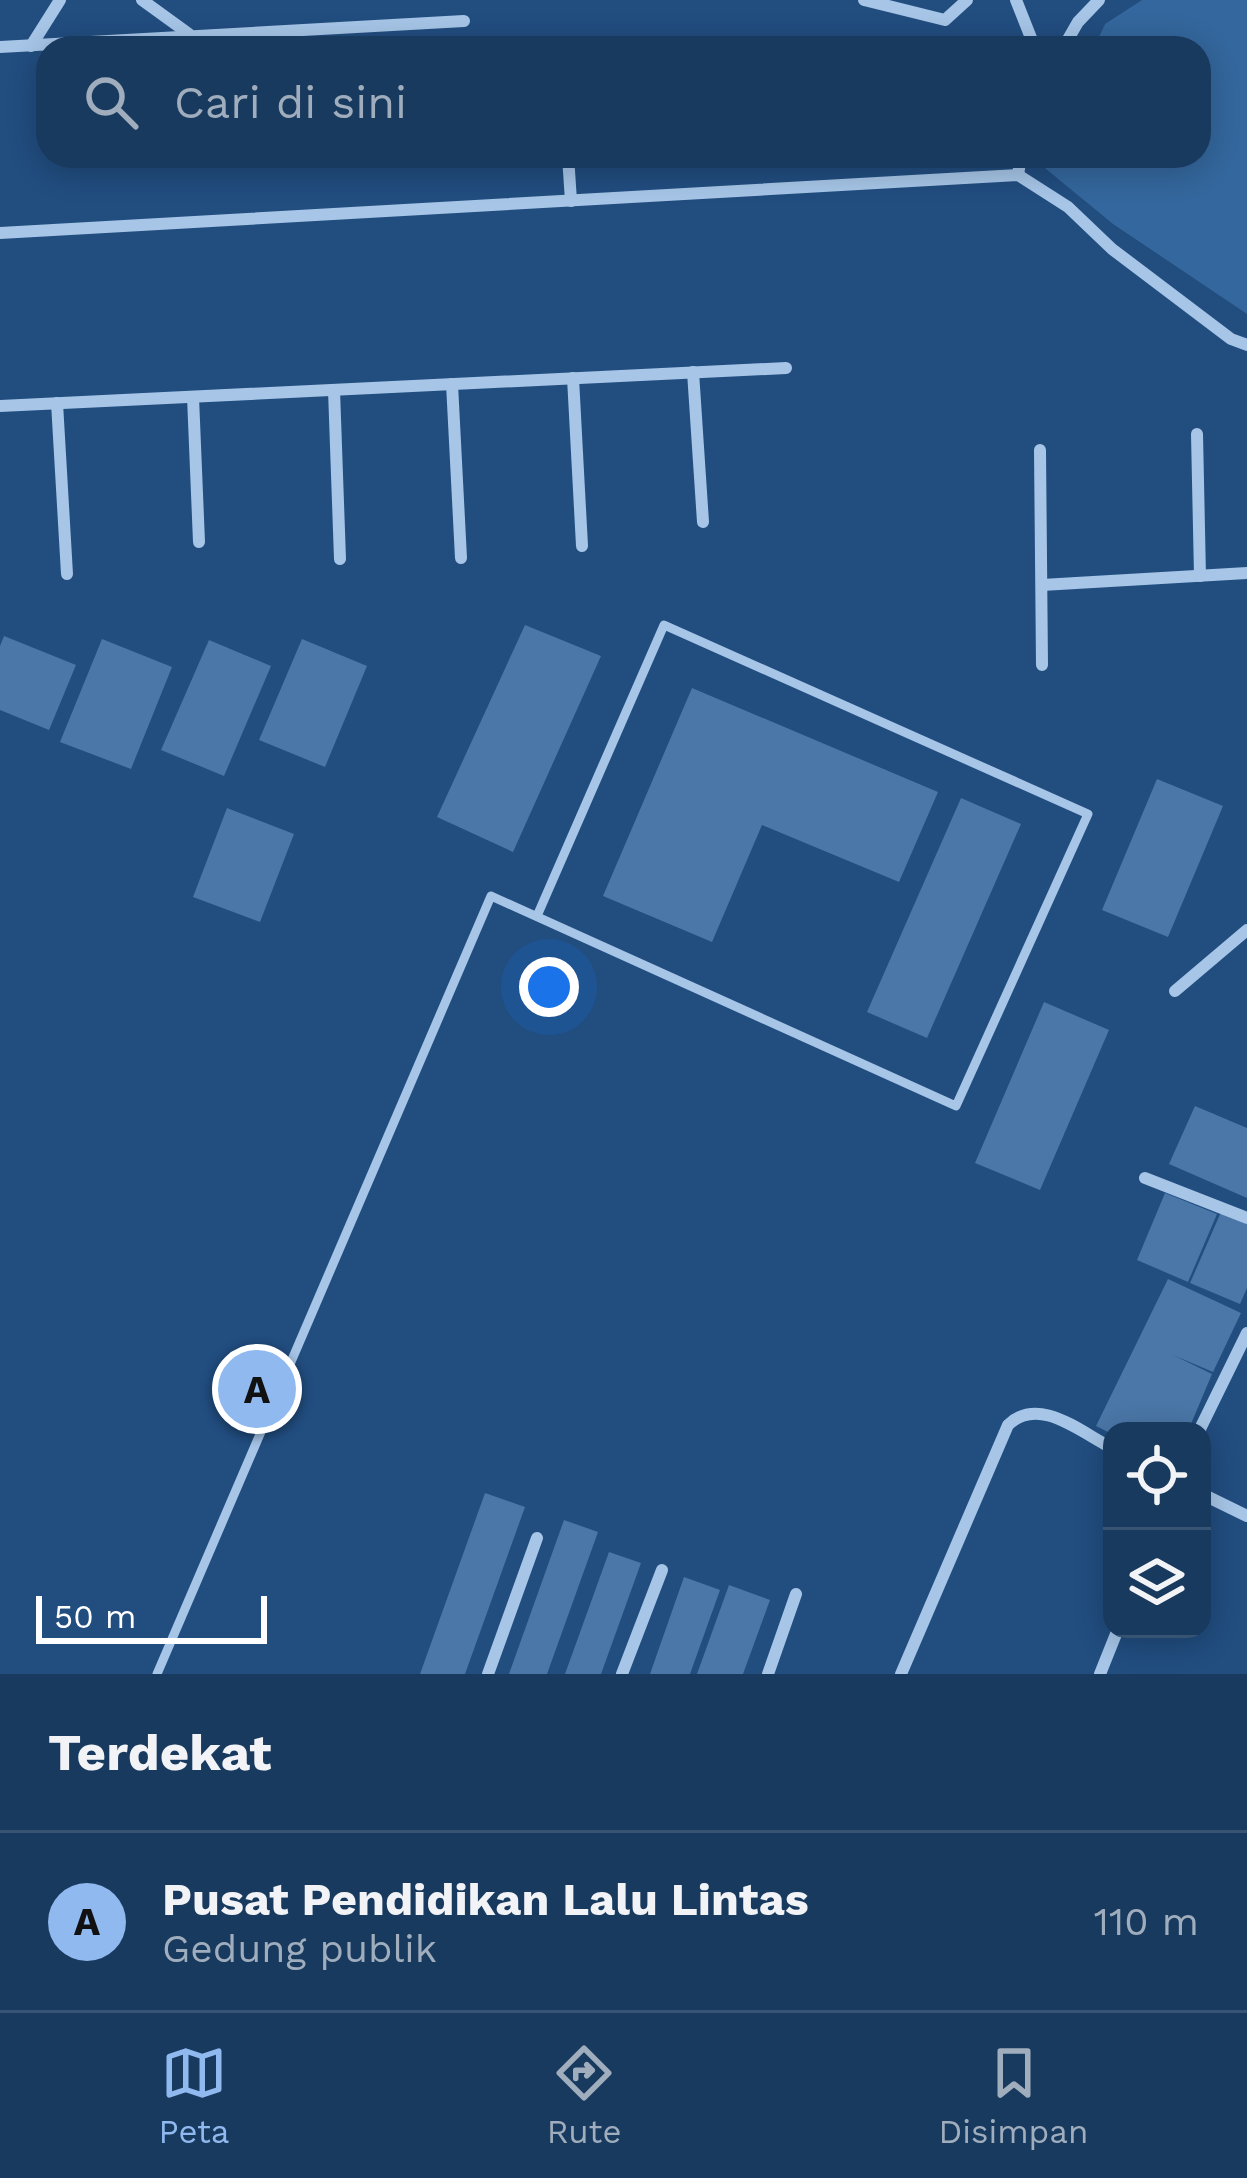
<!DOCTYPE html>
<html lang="id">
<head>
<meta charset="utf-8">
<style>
	body { margin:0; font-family:"Work Sans",sans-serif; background:#224165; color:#f1f3f6 }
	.controls { position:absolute; right:36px; bottom:36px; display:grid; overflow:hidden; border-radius:24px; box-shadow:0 6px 30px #0003 }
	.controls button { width:108px; height:108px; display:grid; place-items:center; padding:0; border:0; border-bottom:3px solid #375474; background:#193a5f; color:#f1f3f6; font:60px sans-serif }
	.scale { position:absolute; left:36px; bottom:30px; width:231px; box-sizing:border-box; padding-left:12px; border:6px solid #fff; border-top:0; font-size:33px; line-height:42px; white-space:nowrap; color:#fff; -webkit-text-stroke:9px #214d7f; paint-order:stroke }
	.you { position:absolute; left:549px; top:987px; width:42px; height:42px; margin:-30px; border:9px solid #fff; border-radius:50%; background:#1a73e8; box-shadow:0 0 0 18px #1a73e833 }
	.badge { display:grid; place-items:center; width:78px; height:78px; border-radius:50%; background:#90b9f0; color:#111; font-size:39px; font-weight:700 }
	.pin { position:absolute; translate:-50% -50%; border:6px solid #fff; box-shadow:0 3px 12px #0006 }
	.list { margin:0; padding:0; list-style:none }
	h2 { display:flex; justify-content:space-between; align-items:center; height:156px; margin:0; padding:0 48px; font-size:51px }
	h2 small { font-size:39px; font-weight:400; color:#9fadbd }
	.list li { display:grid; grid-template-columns:78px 1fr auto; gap:36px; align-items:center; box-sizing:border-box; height:180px; padding:0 48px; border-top:3px solid #375474 }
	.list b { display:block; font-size:45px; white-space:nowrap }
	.list p { margin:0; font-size:39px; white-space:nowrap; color:#9fadbd }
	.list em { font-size:39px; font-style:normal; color:#9fadbd }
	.icon { flex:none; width:66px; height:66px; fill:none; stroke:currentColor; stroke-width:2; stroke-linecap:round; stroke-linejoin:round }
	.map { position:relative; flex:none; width:1247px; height:1674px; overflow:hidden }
	.search { position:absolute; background:#193a5f; box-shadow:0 6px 30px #0003; left:36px; right:36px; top:36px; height:132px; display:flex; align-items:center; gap:30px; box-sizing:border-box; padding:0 42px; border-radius:36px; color:#9fadbd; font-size:45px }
	.sheet { height:336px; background:#193a5f }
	nav { display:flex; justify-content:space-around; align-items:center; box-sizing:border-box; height:168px; border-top:3px solid #375474; background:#193a5f; font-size:33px; color:#9fadbd }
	nav a { display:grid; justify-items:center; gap:6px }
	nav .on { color:#90b9f0 }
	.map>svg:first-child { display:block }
	.green { fill:#34679d }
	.building { fill:#4a77a8 }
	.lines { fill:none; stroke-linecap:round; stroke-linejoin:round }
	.service { stroke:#a6c5e7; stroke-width:9 }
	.minor { stroke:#a6c5e7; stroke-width:12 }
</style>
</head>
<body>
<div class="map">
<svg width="1247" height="1674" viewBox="0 0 1247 1674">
	<rect width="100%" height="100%" fill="#214d7f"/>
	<!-- green -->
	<polygon class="green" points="1142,0 1247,0 1247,314 1113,224 1040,164 1043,156 1199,156 1199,48 1094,48 1105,24"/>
	<!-- building -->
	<g class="building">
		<polygon points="525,625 601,656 513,852 437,817"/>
		<polygon points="4,636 76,665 49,730 0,710 0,646"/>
		<polygon points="102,639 172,667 131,769 60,742"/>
		<polygon points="302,639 367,666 325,767 259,740"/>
		<polygon points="209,640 271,666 224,776 161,750"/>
		<polygon points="692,688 938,792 899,882 762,825 712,942 603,896"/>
		<polygon points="1157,779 1223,806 1168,937 1102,910"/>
		<polygon points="961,798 1021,824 927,1038 867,1012"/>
		<polygon points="227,808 294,834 260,922 193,897"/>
		<polygon points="1044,1002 1109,1030 1040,1190 975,1163"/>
		<polygon points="1195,1106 1247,1128 1247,1198 1169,1164"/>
		<polygon points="1165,1193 1217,1214 1188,1282 1137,1260"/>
		<polygon points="1221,1212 1247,1223 1247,1288 1240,1304 1190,1283"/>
		<polygon points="1168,1279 1241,1313 1213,1372 1173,1355 1212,1374 1188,1431 1112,1431 1112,1434 1096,1426"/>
		<polygon points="485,1493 525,1507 465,1674 420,1674"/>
		<polygon points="564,1520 598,1532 547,1674 509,1674"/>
		<polygon points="609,1552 641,1563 601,1674 565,1674"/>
		<polygon points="684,1577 720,1590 690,1674 650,1674"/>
		<polygon points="729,1585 770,1600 743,1674 697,1674"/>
	</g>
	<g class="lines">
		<!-- service -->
		<polyline class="service" points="157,1674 491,896 956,1106 1088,814 664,625 537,916"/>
		<!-- minor -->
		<g class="minor">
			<polyline points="142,0 189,34"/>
			<polyline points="864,0 945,20 967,0"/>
			<polyline points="1016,0 1035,48"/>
			<polyline points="31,46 60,0"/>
			<polyline points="0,47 464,21"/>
			<polyline points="1063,48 1078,22 1099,0"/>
			<polyline points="568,156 571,201"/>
			<polyline points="1018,175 1021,156"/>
			<polyline points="0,233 1018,175 1068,207 1112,249 1231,339 1247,345"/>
			<polyline points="693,372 703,522"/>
			<polyline points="573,378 582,546"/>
			<polyline points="452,384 461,558"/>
			<polyline points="334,390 340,559"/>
			<polyline points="193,397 199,542"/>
			<polyline points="57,403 67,574"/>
			<polyline points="0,406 786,368"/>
			<polyline points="1197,434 1200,576"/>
			<polyline points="1040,450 1042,665"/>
			<polyline points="1042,585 1247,573"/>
			<polyline points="1175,991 1247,930"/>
			<polyline points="1145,1178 1247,1218"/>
			<polyline points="1199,1431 1247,1333"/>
			<polyline points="1202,1494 1247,1516"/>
			<polyline points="488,1674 537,1538"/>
			<polyline points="622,1674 662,1570"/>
			<polyline points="768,1674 796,1594"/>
			<path d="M901 1674 1008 1425C1039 1395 1080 1432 1112 1448"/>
			<polyline points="1100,1674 1118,1629"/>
		</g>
	</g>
</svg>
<div class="controls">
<button><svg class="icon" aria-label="locate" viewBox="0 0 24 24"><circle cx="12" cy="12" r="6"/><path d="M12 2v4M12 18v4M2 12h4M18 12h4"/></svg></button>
<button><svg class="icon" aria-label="layers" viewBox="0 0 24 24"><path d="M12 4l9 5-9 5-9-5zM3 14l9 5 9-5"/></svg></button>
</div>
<div class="scale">50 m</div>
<div class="you"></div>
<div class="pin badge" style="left:257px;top:1389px">A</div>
<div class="search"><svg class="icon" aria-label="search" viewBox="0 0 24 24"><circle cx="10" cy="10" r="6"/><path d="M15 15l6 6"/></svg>Cari di sini</div>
</div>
<section class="sheet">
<h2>Terdekat<small></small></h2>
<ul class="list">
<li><span class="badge">A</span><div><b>Pusat Pendidikan Lalu Lintas</b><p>Gedung publik</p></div><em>110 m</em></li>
</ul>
</section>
<nav>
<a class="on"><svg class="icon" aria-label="map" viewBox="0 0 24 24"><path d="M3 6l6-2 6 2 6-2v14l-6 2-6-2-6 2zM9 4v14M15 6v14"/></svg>Peta</a>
<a><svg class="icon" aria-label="directions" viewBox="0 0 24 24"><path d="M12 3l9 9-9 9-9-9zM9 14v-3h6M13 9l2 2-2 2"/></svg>Rute</a>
<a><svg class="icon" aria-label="saved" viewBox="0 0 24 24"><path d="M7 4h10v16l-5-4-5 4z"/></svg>Disimpan</a>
</nav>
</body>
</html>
